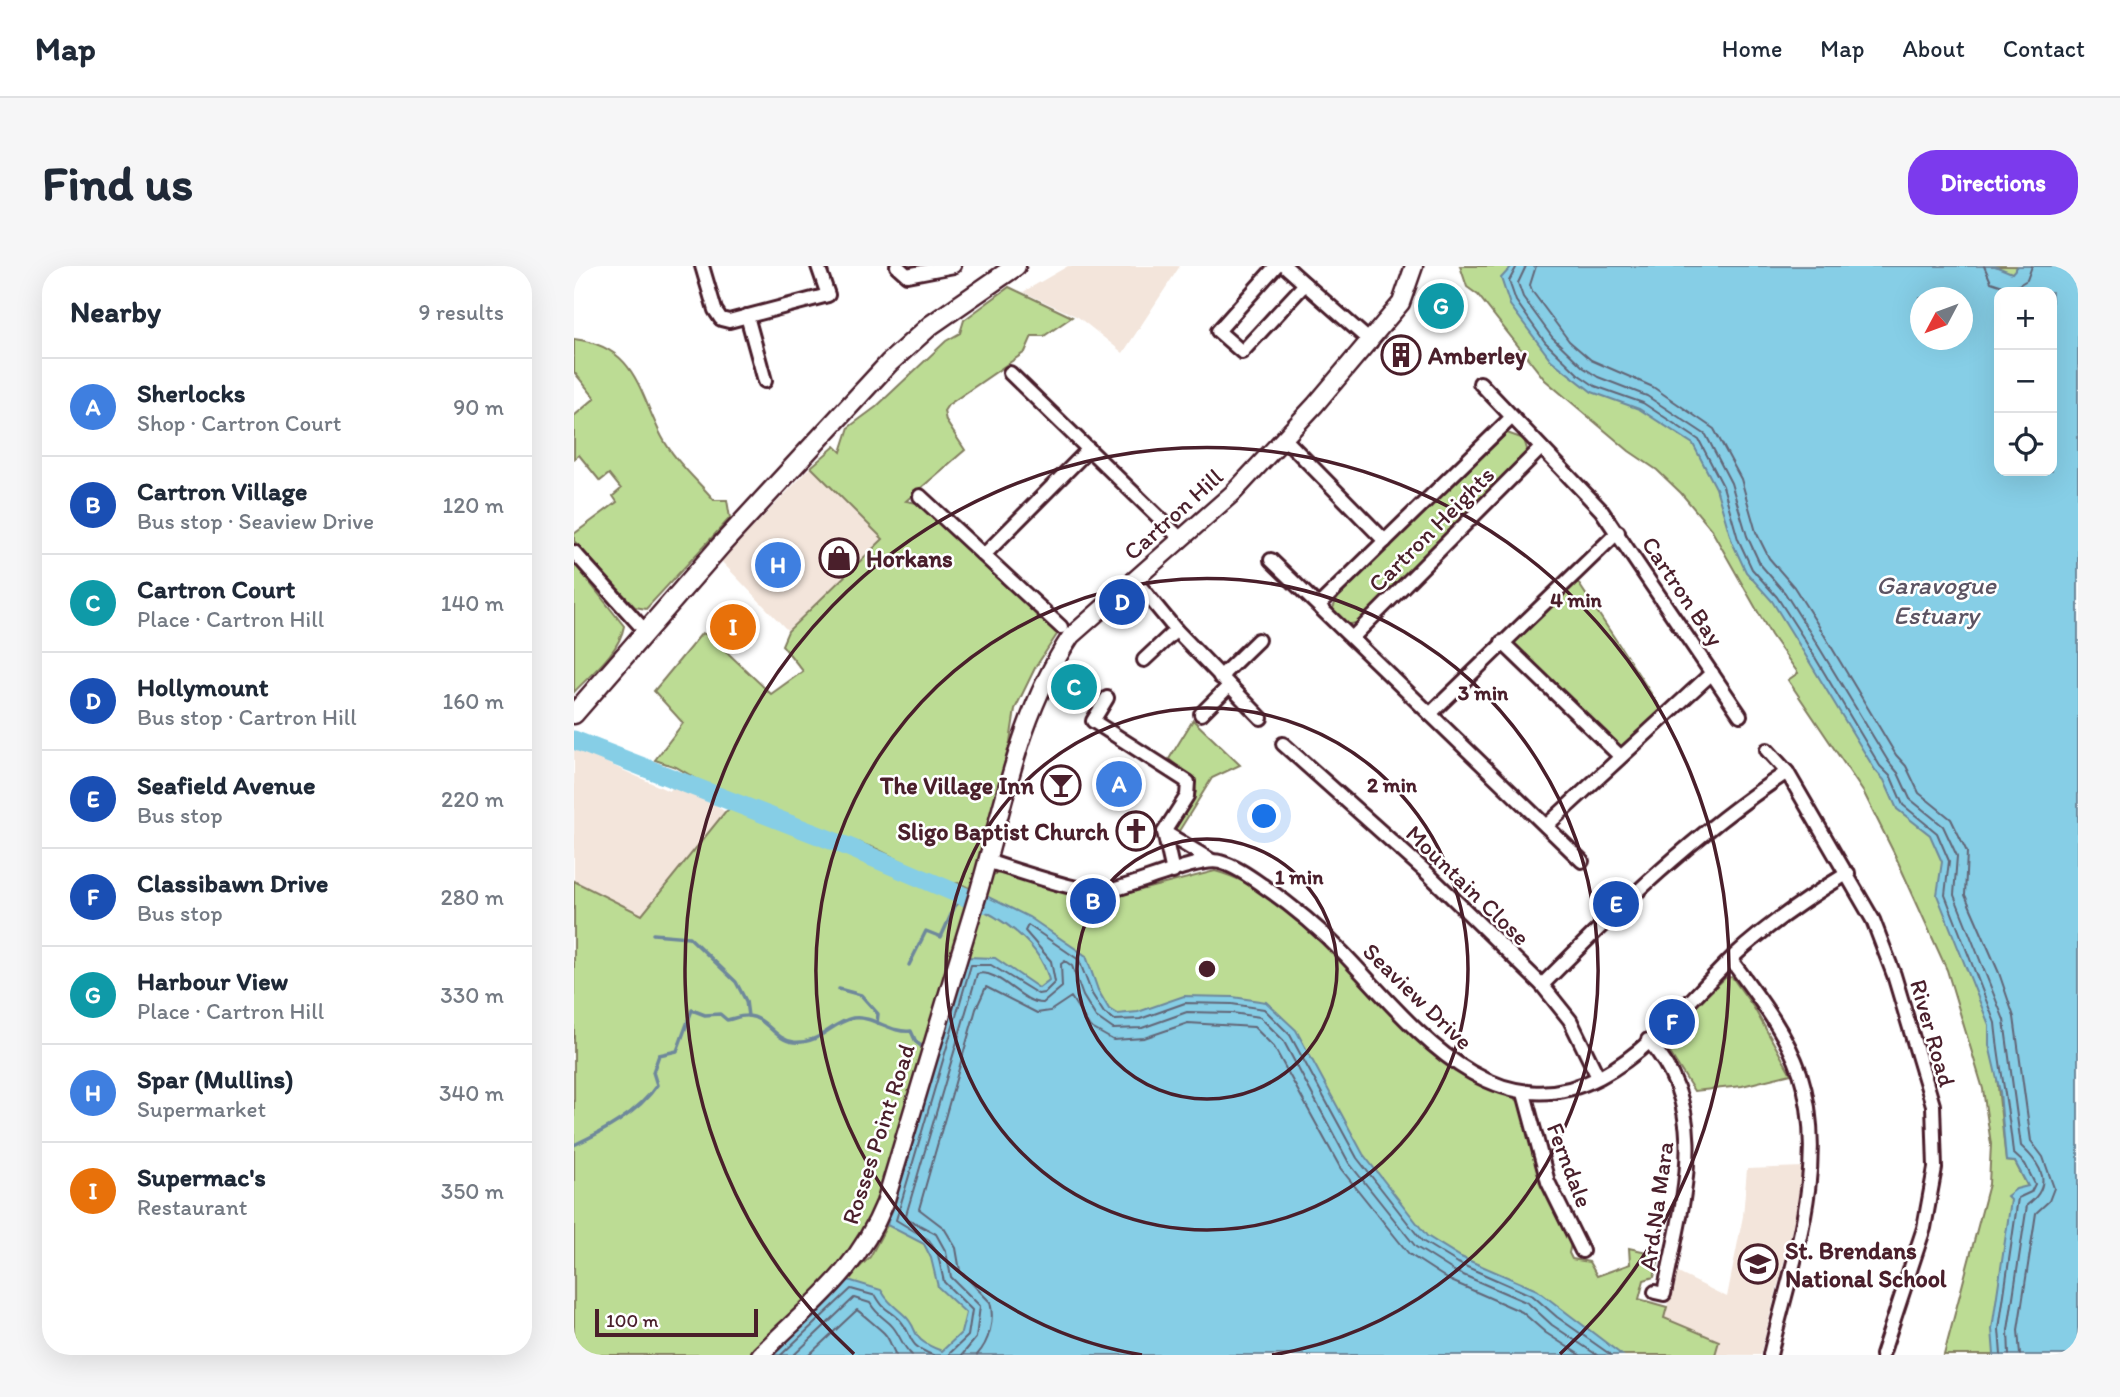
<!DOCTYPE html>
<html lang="en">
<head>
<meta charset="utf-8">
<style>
	body { margin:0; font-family:Itim,sans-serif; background:#f6f6f7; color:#1f2937 }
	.controls { position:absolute; right:21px; top:21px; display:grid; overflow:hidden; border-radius:14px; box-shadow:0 7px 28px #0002 }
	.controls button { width:63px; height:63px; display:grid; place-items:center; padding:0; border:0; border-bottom:2px solid #e0e1e3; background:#fff; color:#1f2937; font:35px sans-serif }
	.compass { position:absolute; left:1336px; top:21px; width:63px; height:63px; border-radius:50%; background:#fff; box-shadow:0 7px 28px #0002; rotate:229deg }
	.scale { position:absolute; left:21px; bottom:18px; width:163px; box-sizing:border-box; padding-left:7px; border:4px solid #4a1f2b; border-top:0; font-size:19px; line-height:24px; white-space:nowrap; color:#4a1f2b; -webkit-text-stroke:5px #fff; paint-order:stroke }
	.you { position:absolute; left:691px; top:551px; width:24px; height:24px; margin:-18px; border:5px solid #fff; border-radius:50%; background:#1a73e8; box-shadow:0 0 0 10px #1a73e833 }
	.badge { display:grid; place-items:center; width:46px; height:46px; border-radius:50%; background:#7c3aed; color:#fff; font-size:23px; font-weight:700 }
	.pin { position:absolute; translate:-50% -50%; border:4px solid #fff; box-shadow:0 2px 7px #0006 }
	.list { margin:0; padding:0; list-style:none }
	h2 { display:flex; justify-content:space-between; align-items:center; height:91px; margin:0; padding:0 28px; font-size:30px }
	h2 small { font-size:23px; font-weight:400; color:#747a83 }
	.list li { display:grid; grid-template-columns:46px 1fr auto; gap:21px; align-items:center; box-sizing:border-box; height:98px; padding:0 28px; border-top:2px solid #e0e1e3 }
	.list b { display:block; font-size:26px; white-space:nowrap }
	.list p { margin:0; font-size:23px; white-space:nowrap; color:#747a83 }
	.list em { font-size:23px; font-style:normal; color:#747a83 }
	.icon { flex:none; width:38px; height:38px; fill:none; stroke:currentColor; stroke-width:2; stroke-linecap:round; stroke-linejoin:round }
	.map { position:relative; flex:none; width:1504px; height:1089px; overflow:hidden; border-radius:28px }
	header { display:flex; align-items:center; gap:42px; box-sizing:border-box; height:98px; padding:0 35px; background:#fff; border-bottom:2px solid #e0e1e3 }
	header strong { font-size:33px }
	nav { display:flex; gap:38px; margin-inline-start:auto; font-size:24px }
	.intro { display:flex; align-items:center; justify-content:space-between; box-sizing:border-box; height:168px; padding:0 42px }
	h1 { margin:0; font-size:49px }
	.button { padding:18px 32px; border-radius:28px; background:#7c3aed; color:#fff; font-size:24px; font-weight:700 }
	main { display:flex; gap:42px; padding:0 42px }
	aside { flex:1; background:#fff; border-radius:28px; box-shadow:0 7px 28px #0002 }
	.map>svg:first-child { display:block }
	.built { fill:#f3e5db }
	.green { fill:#bcdc94; stroke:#837e60; stroke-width:2; fill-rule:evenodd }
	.water { fill:#86cee6; stroke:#6e889b; stroke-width:2; fill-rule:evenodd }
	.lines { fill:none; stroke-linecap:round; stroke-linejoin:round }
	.shore { stroke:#626576; stroke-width:2 }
	.stream { stroke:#6e889b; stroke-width:3.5 }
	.river { stroke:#86cee6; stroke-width:19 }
	.minor-casing { stroke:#4a1f2b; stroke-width:18 }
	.major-casing { stroke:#4a1f2b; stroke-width:21 }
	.highway-casing { stroke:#4a1f2b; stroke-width:23 }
	.minor { stroke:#fff; stroke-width:12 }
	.major { stroke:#fff; stroke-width:16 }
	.highway { stroke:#fff; stroke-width:18 }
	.ring { fill:none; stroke:#4a1f2b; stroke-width:3.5 }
	.labels { text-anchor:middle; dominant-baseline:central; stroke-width:5; stroke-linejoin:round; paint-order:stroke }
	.poi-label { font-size:24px; font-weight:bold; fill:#4a1f2b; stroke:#fff; text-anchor:start }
	.street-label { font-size:24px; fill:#4a1f2b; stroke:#fff }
	.water-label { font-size:26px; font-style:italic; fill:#5c5463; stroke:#fff }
	.centre { fill:#4a1f2b; stroke:#fff; stroke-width:3.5 }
	.ring-label { font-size:21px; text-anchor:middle; font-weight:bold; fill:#4a1f2b; stroke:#fff; stroke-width:5; stroke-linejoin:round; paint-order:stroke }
</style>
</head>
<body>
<header>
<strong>Map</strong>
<nav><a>Home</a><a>Map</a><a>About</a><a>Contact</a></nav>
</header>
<div class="intro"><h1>Find us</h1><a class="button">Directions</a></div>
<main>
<aside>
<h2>Nearby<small>9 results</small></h2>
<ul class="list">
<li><span class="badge" style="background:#3f7fe0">A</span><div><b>Sherlocks</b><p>Shop · Cartron Court</p></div><em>90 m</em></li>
<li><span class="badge" style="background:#1a4fb4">B</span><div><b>Cartron Village</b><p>Bus stop · Seaview Drive</p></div><em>120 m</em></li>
<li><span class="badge" style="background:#0f9aa8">C</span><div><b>Cartron Court</b><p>Place · Cartron Hill</p></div><em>140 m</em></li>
<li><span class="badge" style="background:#1a4fb4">D</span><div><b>Hollymount</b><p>Bus stop · Cartron Hill</p></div><em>160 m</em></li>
<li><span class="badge" style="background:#1a4fb4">E</span><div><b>Seafield Avenue</b><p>Bus stop</p></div><em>220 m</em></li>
<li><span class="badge" style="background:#1a4fb4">F</span><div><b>Classibawn Drive</b><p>Bus stop</p></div><em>280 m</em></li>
<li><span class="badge" style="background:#0f9aa8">G</span><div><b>Harbour View</b><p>Place · Cartron Hill</p></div><em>330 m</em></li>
<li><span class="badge" style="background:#3f7fe0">H</span><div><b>Spar (Mullins)</b><p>Supermarket</p></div><em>340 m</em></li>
<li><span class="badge" style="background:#e8710a">I</span><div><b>Supermac's</b><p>Restaurant</p></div><em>350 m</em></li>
</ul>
</aside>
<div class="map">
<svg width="1504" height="1089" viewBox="0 0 1504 1089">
	<rect width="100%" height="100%" fill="#fff"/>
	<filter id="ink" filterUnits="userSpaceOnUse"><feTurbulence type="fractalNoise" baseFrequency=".0143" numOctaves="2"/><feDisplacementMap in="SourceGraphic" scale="14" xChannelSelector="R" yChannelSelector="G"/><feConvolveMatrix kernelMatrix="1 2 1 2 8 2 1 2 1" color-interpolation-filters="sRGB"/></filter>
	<g filter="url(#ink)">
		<!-- built -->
		<g class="built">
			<polygon points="494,0 606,0 549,87 504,51 449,26"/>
			<polygon points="237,201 309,273 214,365 147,295"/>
			<polygon points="0,482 95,525 100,519 134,533 151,546 68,649 0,615"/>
			<polygon points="1229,901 1222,948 1186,1089 1141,1089 1144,1074 1090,1052 1102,1006 1153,1031 1169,950 1173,903"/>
		</g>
		<!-- green -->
		<g class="green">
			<path d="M886 0H1477L1425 26 1422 802 1432 895 1441 896 1454 921 1463 1089H1370L1415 918 1417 878 1409 823 1373 704 1320 587 1290 527 1214 414 1224 407 1197 369 1137 263 1107 227 1083 204 1055 185 971 114 904 29 893 21ZM1346 32H1388V74H1346Z"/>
			<polygon points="435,21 498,51 470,70 458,70 451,86 374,139 370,145 372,155 391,184 332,235 343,237 484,367 461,402 441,443 436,476 397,623 385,617 374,618 303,583 152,530 102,501 81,494 109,457 80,425 128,367 136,370 197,428 229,405 208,379 214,365 309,273 237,201 261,180 267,186 275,161 302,141 372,75 386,67 390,54"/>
			<path d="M0 73C63 81 64 125 88 171 100 194 123 214 140 234H153L156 252 72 343 61 341 0 275V268L43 236 39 230 47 223 35 208 26 215 5 189 0 193V150L21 132 0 106Z"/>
			<polygon points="933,167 950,173 955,190 788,356 771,359 758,344 765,329"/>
			<path d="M0 297 50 360C45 387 18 407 0 426Z"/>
			<polygon points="1003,315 1088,444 1046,483 936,378"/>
			<polygon points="619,454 666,499 638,512 605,565 601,563 601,558 622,526 620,515 595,493"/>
			<path d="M158 542 275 582 350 621 395 636 309 925C277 997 231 1035 177 1089H0V615L68 649 151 546Z"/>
			<path d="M641 605C732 629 800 747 875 800 896 816 928 819 946 837L998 973 995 987 998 993 1015 996 1023 1010 1056 998 1055 982 1086 989 1080 1011 1070 1014 1065 1033 1093 1041 1090 1052 1145 1075 1141 1089H197L296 991 313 959 415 610 429 606 524 635Z"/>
			<polygon points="1158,711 1180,742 1217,808 1168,820 1120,825 1089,776 1090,771 1151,712"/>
		</g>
		<!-- water -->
		<g class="water">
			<path d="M938 0H1421L1438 7 1444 0H1504V1089H1420L1418 1063 1437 934 1433 930 1442 923 1454 920 1441 896 1432 895 1426 826 1415 779V759L1363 629 1368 596 1356 569 1323 543 1310 514 1301 504 1224 377 1198 335 1172 306 1158 276 1142 222 1119 178 1065 143 1018 126 977 94 936 39 927 12ZM1478 26V205H1425V26ZM1346 32H1388V74H1346Z"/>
			<path d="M410 629 455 651 512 690 524 724 535 743 543 748 564 746 610 730 659 731 692 736 722 764 789 888 853 970 887 991 963 1024 1048 1089H197L274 1014 307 1024C314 1036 319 1039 329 1048 348 1064 331 1071 368 1085L387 1067 392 1047 364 1021 357 992 350 978 313 959 392 691 421 692 465 722 475 714C467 681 436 658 407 643Z"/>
		</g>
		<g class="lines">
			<!-- shore -->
			<g class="shore">
				<path d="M943 0 935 15 942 35 971 76 1005 109 1021 120 1069 137 1125 174 1149 220 1164 273 1178 303 1203 331 1230 373 1306 500 1317 511 1329 539 1363 567 1375 595 1371 629 1421 757C1425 800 1435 843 1439 887L1451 898 1461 918 1457 926 1444 932 1425 1063 1427 1089"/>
				<path d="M952 0 944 17 949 31 978 71 1010 102 1024 111 1073 130 1132 169 1157 217 1173 270 1186 298 1211 327 1237 368 1314 495 1324 507 1336 533 1369 560 1383 590 1380 629 1430 754 1447 880C1469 900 1479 920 1453 939L1434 1064 1435 1089"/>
				<polyline points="962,0 956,19 958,25 995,75 1017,94 1079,121 1140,163 1167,213 1182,266 1195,292 1220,321 1246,362 1322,489 1332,500 1345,527 1377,553 1393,586 1391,629 1425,707 1440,751 1457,875 1469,891 1480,922 1475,935 1462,947 1444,1064 1446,1089"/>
				<polyline points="1410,0 1417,16 1438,23 1453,14 1458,0"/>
				<path d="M207 1089 277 1023 302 1030C312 1047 314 1042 325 1053 341 1070 330 1078 359 1089"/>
				<path d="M220 1089 280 1032 296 1037C305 1052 312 1052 319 1061 327 1071 328 1080 338 1089"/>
				<path d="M235 1089 283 1044C285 1045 307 1064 310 1067 316 1073 318 1083 322 1089"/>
				<polyline points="374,1089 394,1070 398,1044 370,1016 364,989 355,974 322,954 397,699 417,699 464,728 470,727 481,716 477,695 451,665 454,659 505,694 518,728 530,747 541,754 566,753 611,737 658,738 690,743 716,769 783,892 848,975 884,997 959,1030 983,1051 1037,1089"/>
				<path d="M388 1089 402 1072 406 1040 377 1011 372 986 362 968 334 953 332 949 403 708C425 702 446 737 469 737L488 721 487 698 491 695 498 700 509 730 522 751 539 763 568 762 613 746 658 747 686 751 709 774 775 897 842 981 880 1005 954 1037 978 1059 1023 1089"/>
				<path d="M403 1089C415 1076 421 1054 416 1036L386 1005 382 982 370 962 345 943 402 743 412 721 463 747 476 745 497 731 516 761 539 774 570 772 614 757 680 761 700 781 767 903 835 988 875 1014 948 1046 972 1067 1006 1089"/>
			</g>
			<!-- stream -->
			<g class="stream">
				<polyline points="79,668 115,671 162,716 172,735 174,750"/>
				<polyline points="335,699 352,665 367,671 381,640 390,631"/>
				<polyline points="265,723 287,729 304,748 303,757"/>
				<path d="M0 879C30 865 64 847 83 819L79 806 85 789 103 785 118 744 131 749 146 748 153 754C159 753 168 749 174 750 193 751 200 774 220 776 247 778 256 757 279 752 299 749 317 768 337 765L342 776 351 783"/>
			</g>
			<!-- river -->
			<polyline class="river" points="0,474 272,580 408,638"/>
			<!-- minor casing -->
			<g class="minor-casing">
				<g id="minor">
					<polyline points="128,0 141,44 147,53 155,55 254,29 244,0"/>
					<polyline points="323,0 333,9 380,0"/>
					<polyline points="702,0 644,65 668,86 731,18 797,76"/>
					<polyline points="711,0 731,18"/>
					<polyline points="173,50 191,115"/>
					<polyline points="436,107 606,272"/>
					<polyline points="906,117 1027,244 1166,449"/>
					<polyline points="710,172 811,275"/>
					<polyline points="346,230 487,361"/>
					<polyline points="0,286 72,366"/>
					<polyline points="410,289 515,183"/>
					<polyline points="697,294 1008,595"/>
					<polyline points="560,313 602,364 687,452"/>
					<polyline points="745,339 938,151"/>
					<polyline points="778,372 967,182"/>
					<polyline points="928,376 1046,490"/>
					<polyline points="570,394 602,364"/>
					<polyline points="646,411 684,374"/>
					<polyline points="533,432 519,455 614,516 613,530 590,566 599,606"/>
					<polyline points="627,448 655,420"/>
					<polyline points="856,448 1044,266"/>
					<polyline points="709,478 851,605 968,719 996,754 1024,811"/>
					<polyline points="1193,484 1213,506 1299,654 1320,709 1359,839 1361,902 1350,962 1308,1089"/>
					<polyline points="972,560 1138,407"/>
					<polyline points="590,566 638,595"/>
					<path d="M412 595C436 602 509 628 529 626 556 622 626 590 646 596 661 600 675 610 688 619 717 639 744 661 769 687 836 756 916 868 1026 811 1077 784 1118 731 1159 691 1194 658 1233 632 1274 607"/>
					<path d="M1157 694C1182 728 1212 766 1226 807 1256 900 1217 999 1196 1089"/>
					<path d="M968 719C1046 640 1120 568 1213 506"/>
					<path d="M1074 774C1141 849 1106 941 1090 1028L1081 1026"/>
					<polyline points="950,827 974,916 1008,985"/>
				</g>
			</g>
			<!-- major casing -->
			<g class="major-casing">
				<path id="major" d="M186 1089C237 1038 283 1006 311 937 341 834 373 731 404 628 430 539 445 448 497 370L659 227 741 139 827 37 840 0"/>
			</g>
			<!-- highway casing -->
			<g class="highway-casing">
				<polyline id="highway" points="0,448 148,278 315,97 357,59 442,0"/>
			</g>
			<!-- minor -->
			<use href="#minor" class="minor"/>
			<!-- major -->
			<use href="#major" class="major"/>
			<!-- highway -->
			<use href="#highway" class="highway"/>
		</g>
	</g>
	<!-- distance rings -->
	<g class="ring">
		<circle cx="633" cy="703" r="130"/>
		<circle cx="633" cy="703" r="261"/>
		<path d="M568 1089A391 391 0 1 1 698 1089"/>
		<path d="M280 1088A522 522 0 1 1 986 1088"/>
	</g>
	<!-- icons -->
	<defs>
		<g id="building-ring" transform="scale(2.0125)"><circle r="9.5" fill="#fff" stroke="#4a1f2b" stroke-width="1.5"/><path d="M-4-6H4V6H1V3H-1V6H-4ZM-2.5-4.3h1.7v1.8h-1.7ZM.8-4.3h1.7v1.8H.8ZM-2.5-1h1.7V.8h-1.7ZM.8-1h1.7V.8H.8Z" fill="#4a1f2b"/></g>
		<g id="shop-ring" transform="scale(2.0125)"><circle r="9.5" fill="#fff" stroke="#4a1f2b" stroke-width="1.5"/><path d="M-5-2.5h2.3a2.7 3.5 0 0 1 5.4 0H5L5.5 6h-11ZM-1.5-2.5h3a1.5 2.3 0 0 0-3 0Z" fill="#4a1f2b"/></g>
		<g id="bar-ring" transform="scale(2.0125)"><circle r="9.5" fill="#fff" stroke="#4a1f2b" stroke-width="1.5"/><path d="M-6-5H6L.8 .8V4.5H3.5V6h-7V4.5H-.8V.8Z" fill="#4a1f2b"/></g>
		<g id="church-ring" transform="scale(2.0125)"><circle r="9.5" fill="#fff" stroke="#4a1f2b" stroke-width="1.5"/><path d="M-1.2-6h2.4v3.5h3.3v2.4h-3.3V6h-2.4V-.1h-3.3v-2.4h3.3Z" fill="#4a1f2b"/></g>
		<g id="school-ring" transform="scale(2.0125)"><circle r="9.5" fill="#fff" stroke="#4a1f2b" stroke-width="1.5"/><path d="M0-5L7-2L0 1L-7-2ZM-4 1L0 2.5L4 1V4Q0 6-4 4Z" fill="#4a1f2b"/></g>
	</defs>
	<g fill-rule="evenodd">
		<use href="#building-ring" x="827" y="89"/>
		<use href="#shop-ring" x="265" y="292"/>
		<use href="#bar-ring" x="487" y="519"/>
		<use href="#church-ring" x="562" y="565"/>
		<use href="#school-ring" x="1184" y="998"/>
	</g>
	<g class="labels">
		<!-- poi labels -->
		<g class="poi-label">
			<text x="854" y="89">Amberley</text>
			<text x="292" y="292">Horkans</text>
			<text x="460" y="519" text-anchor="end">The Village Inn</text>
			<text x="535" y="565" text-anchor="end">Sligo Baptist Church</text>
			<text x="1211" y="984">St. Brendans<tspan x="1211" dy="28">National School</tspan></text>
		</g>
		<!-- street labels -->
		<g class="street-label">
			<text transform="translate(599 248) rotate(-42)">Cartron Hill</text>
			<text transform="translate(857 263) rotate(-45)">Cartron Heights</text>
			<text transform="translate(1109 325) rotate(56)">Cartron Bay</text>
			<text transform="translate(894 619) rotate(44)">Mountain Close</text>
			<text transform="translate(844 730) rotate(44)">Seaview Drive</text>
			<text transform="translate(1359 767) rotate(74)">River Road</text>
			<text transform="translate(304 868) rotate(-72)">Rosses Point Road</text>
			<text transform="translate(996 899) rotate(69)">Ferndale</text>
			<text transform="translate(1082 940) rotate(-82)">Ard Na Mara</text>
		</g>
		<!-- water labels -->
		<g class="water-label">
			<text x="1362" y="319">Garavogue<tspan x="1362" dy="30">Estuary</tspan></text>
		</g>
	</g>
	<circle cx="633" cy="703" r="10" class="centre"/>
	<g class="ring-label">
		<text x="1002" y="341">4 min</text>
		<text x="909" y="434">3 min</text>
		<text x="818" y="526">2 min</text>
		<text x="725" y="618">1 min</text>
	</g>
</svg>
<div class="controls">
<button>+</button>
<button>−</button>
<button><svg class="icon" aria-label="locate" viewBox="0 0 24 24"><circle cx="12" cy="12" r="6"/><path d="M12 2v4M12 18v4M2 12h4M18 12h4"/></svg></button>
</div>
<svg class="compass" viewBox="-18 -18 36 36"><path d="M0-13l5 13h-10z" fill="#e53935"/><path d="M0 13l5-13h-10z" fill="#747a83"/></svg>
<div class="scale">100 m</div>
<div class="you"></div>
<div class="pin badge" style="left:545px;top:518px;background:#3f7fe0">A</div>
<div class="pin badge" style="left:519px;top:635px;background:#1a4fb4">B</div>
<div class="pin badge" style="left:500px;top:421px;background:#0f9aa8">C</div>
<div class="pin badge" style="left:548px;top:336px;background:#1a4fb4">D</div>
<div class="pin badge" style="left:1042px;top:638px;background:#1a4fb4">E</div>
<div class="pin badge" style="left:1098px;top:756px;background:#1a4fb4">F</div>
<div class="pin badge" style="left:867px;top:40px;background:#0f9aa8">G</div>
<div class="pin badge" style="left:204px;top:299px;background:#3f7fe0">H</div>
<div class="pin badge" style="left:159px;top:361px;background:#e8710a">I</div>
</div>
</main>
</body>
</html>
